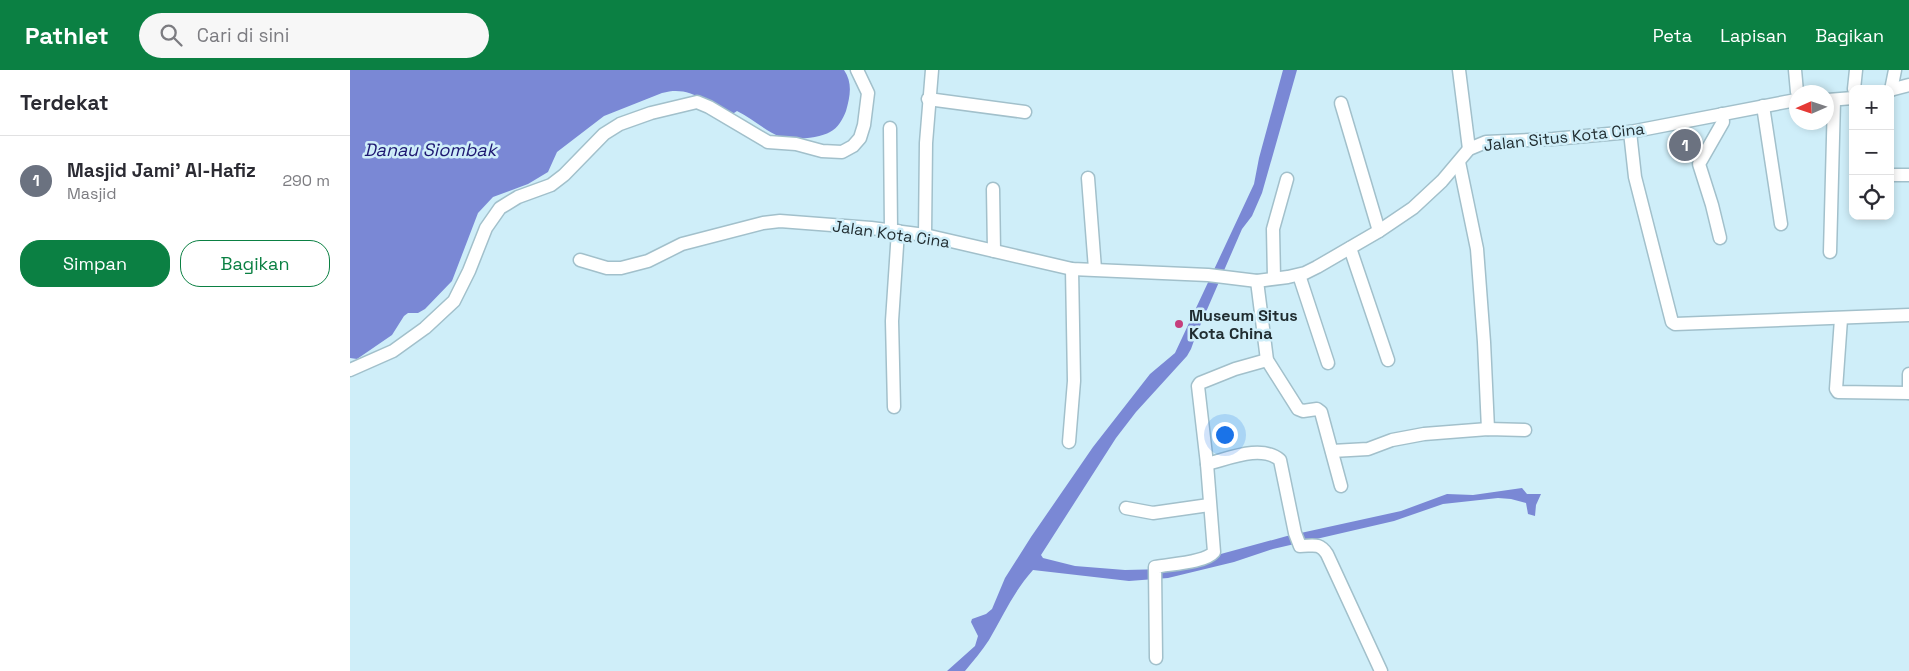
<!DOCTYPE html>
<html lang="id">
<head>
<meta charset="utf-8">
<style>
	body { margin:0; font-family:"Space Grotesk",sans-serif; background:#f7f7f7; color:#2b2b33 }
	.controls { position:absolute; right:15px; top:15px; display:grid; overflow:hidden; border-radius:10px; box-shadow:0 2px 8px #0003 }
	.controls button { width:45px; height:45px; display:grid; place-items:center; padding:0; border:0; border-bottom:1px solid #e1e1e2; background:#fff; color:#2b2b33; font:25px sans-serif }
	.compass { position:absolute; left:1439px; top:15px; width:45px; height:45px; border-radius:50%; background:#fff; box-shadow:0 2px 8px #0003; rotate:267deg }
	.you { position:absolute; left:874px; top:364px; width:18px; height:18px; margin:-12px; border:4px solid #fff; border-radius:50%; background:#1a73e8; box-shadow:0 0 0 8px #1a73e833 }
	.badge { display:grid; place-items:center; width:32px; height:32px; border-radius:50%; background:#0b8043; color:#fff; font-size:16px; font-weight:700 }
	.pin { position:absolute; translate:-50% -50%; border:2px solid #fff; box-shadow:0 1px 5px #0006 }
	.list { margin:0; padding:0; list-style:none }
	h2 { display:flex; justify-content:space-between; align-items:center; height:65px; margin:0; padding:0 20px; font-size:21px }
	h2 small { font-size:16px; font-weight:400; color:#7c7c81 }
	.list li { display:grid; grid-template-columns:32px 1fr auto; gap:15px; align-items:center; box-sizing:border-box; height:90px; padding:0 20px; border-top:1px solid #e1e1e2 }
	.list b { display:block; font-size:19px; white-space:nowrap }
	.list p { margin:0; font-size:16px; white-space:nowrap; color:#7c7c81 }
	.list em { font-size:16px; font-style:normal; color:#7c7c81 }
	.actions { display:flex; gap:10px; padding:15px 20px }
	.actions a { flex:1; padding:11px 0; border:1px solid #0b8043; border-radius:20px; text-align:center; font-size:18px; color:#0b8043 }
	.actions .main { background:#0b8043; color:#fff }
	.icon { flex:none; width:28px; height:28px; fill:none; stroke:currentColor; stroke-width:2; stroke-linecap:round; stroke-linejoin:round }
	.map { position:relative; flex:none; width:1559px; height:601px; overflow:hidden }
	header { display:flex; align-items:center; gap:30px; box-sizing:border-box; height:70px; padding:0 25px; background:#0b8043; color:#fff }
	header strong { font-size:24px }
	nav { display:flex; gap:28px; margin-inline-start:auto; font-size:18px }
	.search { width:350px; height:45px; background:#f7f7f7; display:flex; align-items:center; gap:12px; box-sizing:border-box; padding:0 18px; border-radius:28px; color:#7c7c81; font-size:19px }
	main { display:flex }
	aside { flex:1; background:#fff }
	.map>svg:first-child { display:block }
	.water { fill:#7a88d5 }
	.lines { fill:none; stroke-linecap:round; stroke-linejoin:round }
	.street-casing { stroke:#a2c0cb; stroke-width:15 }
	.street { stroke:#fff; stroke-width:12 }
	.poi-dot { fill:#c53e7c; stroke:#cfeef9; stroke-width:2 }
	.labels { text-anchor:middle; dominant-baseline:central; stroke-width:5; stroke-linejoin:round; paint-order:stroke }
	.street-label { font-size:16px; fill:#212d31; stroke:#cfeef9 }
	.poi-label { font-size:16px; font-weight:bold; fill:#212d31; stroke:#cfeef9; text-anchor:start }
	.water-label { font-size:18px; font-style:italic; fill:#1d1771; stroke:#cfeef9 }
</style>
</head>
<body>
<header>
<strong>Pathlet</strong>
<div class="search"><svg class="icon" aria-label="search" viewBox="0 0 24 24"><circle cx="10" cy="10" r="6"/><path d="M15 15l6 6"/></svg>Cari di sini</div>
<nav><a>Peta</a><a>Lapisan</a><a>Bagikan</a></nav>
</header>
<main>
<aside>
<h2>Terdekat<small></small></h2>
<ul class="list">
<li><span class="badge" style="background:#6b7280">1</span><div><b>Masjid Jami' Al-Hafiz</b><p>Masjid</p></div><em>290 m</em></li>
</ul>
<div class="actions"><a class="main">Simpan</a><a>Bagikan</a></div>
</aside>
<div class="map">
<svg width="1559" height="601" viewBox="0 0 1559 601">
	<rect width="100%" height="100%" fill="#cfeef9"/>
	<!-- water -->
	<g class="water">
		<path d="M0 0H494C503 13 500 27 496 41 493 49 488 58 480 62 470 68 442 71 431 67 415 61 402 48 387 41L378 47C356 32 340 15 312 23L254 46 207 82 198 102 178 114 143 127 128 143 102 211 75 239 68 243H58L54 246 42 265 7 289 0 288Z"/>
		<path d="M933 0H947L912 123 902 146 892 159 846 265 841 279 837 286 786 342 766 368 691 485 693 488 725 496 775 500 816 499 937 466 1051 441 1097 424 1123 425 1172 418 1177 424H1191L1186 435 1185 446 1178 444 1176 433 1161 429 1148 428 1093 434 1044 451 923 479 884 492 818 508 779 511 683 500C664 521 653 546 639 570 632 581 623 591 615 601H597L625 576 628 566 621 552 622 549 636 544 642 539 655 508 681 467 743 377 800 304 825 283 904 114 909 88Z"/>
	</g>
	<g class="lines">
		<!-- street casing -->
		<g class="street-casing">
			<g id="street">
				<polyline points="1109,0 1119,79"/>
				<polyline points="1445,0 1447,22"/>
				<polyline points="1504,19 1506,0"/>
				<polyline points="1540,20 1559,15"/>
				<polyline points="1541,20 1545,0"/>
				<polyline points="578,29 675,42"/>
				<polyline points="1478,30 1503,28"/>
				<polyline points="991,33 1029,161"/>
				<polyline points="1413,36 1431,154"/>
				<polyline points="540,58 541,160"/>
				<polyline points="1280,62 1285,107 1322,252 1325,254 1559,245"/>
				<polyline points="1109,92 1127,179 1134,272 1138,359"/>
				<polyline points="1540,105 1559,105"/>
				<polyline points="738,108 745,199"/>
				<polyline points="643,119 644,181"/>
				<polyline points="575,165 576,73 582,0"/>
				<polyline points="1370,168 1362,135 1349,94 1373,52 1372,44"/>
				<polyline points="1000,178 1038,290"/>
				<polyline points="1480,182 1484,30"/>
				<polyline points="230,190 257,198 271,198 298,191 332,174 413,153 430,151 521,158 575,165 722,199 858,205 907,211 938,207 955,203 967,197 1029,161 1063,138 1092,111 1119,79 1136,72 1203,69 1280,62 1446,30"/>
				<polyline points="949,205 978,293"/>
				<polyline points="924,208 923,159 937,109"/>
				<polyline points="907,211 917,290 948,339 953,341 967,339 971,342 991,416"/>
				<polyline points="1491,249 1486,319 1488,322 1559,323"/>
				<polyline points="0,300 43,281 75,258 104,231 119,201 136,158 150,138 168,127 201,115 214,105 254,64 270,54 301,43 347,32 359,37 418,72 446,74 472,81 492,82 503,76 510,68 514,55 518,23 507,0"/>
				<polyline points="1559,323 1559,304"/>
				<polyline points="544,337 542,251 548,161"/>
				<polyline points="719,372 724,311 722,199"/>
				<polyline points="982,381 1018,379 1042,370 1074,364 1138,359 1175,360"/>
				<path d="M857 394C878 389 911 374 930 390L945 463 950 476C963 476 969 472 977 484L1031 601"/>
				<polyline points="776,438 803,443 859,435"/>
				<path d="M806 588 805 497C820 494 855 493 864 482L857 394 848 316 850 313 885 299 917 290"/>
			</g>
		</g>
		<!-- street -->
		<use href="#street" class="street"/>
	</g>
	<!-- markers -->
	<circle class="poi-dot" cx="829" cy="254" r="5"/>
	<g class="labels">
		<!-- street labels -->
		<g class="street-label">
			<text transform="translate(1214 67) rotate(-6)">Jalan Situs Kota Cina</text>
			<text transform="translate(541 164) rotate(8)">Jalan Kota Cina</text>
		</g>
		<!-- poi labels -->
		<g class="poi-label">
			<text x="839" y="245">Museum Situs<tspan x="839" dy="18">Kota China</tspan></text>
		</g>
		<!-- water labels -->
		<g class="water-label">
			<text x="80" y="79">Danau Siombak</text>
		</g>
	</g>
</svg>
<div class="controls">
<button>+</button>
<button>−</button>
<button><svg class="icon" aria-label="locate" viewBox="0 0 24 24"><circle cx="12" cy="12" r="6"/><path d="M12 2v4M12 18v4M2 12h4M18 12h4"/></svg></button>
</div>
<svg class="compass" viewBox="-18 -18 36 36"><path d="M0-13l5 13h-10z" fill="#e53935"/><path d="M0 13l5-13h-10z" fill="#7c7c81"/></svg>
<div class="you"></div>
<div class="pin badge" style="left:1335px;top:75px;background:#6b7280">1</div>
</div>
</main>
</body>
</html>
